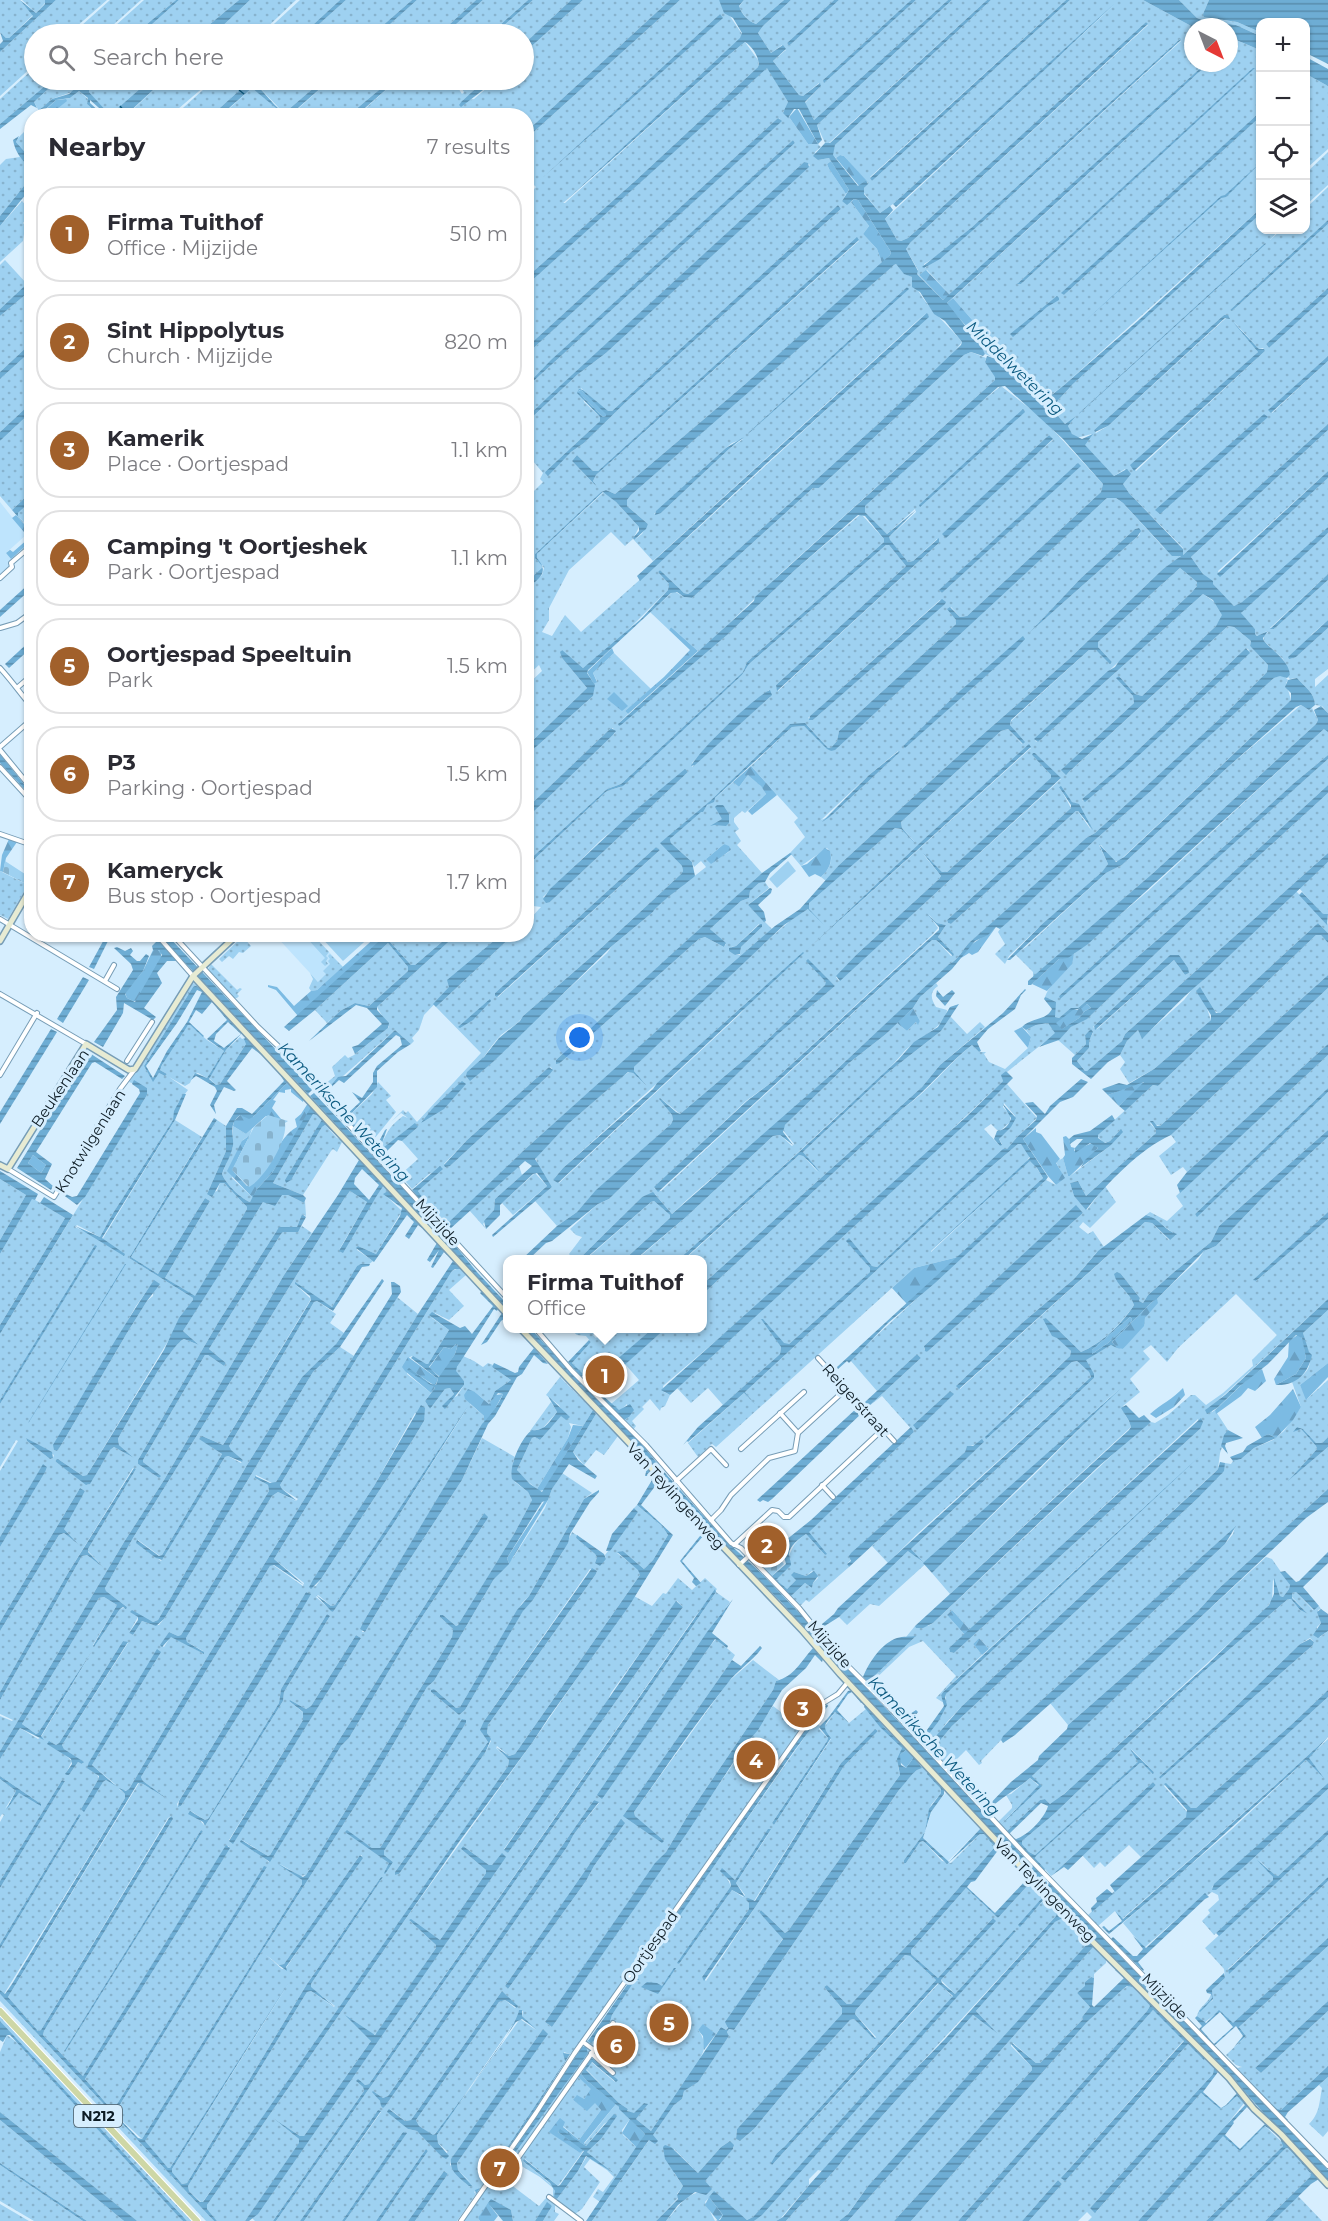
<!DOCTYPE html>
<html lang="en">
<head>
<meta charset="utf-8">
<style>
	body { margin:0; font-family:Montserrat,sans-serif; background:#f7f7f7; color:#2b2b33 }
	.controls { position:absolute; right:18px; top:18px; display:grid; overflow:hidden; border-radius:12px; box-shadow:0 2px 4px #0004 }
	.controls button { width:54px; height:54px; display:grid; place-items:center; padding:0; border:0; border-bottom:2px solid #e1e1e2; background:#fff; color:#2b2b33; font:30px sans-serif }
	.compass { position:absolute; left:1184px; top:18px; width:54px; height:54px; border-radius:50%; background:#fff; box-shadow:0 2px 4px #0004; rotate:138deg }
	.you { position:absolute; left:580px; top:1038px; width:21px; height:21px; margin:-15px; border:4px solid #fff; border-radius:50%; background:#1a73e8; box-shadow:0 0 0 9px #1a73e833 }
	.badge { display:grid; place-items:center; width:39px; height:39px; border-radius:50%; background:#a1602b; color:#fff; font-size:20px; font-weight:700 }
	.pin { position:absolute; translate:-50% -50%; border:3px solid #fff; box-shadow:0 2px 6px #0006 }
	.popup { position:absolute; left:503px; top:1255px; width:204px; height:78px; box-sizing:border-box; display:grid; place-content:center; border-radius:12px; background:#fff; filter:drop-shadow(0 2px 4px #0005); font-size:20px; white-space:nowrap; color:#7c7c81 }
	.popup b { font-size:22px; color:#2b2b33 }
	.popup::after { content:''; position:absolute; left:50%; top:100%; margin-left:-12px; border:12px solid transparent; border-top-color:#fff }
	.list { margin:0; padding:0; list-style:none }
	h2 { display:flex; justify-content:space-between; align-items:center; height:78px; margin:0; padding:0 24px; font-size:26px }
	h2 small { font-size:20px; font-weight:400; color:#7c7c81 }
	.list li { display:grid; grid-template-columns:39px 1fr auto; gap:18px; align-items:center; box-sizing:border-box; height:96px; margin:0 12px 12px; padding:0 12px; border:2px solid #e1e1e2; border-radius:24px }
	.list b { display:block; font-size:22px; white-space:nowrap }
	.list p { margin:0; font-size:20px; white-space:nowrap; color:#7c7c81 }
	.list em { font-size:20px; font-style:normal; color:#7c7c81 }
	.icon { flex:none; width:33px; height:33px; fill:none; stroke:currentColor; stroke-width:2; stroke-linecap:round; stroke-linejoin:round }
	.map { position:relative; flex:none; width:1328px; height:2221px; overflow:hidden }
	.search { position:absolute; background:#fff; box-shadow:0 2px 4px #0004; left:24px; top:24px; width:510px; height:66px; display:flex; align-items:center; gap:15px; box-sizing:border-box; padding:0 21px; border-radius:33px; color:#7c7c81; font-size:22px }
	.panel { position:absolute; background:#fff; box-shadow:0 2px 4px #0004; left:24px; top:108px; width:510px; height:834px; border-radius:24px }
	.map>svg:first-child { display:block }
	.built { fill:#bee4fd }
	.green { fill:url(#green-dots); fill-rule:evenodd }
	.forest { fill:url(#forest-firs) }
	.cemetery { fill:url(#cemetery-stones) }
	.pitch { fill:#9ed1f1 }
	.water { fill:url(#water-rules); fill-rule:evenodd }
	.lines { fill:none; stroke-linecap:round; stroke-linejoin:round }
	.ferry { stroke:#0b5a80; stroke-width:1.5; stroke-dasharray:8 6; stroke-linecap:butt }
	.street-casing { stroke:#779db6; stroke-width:6 }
	.secondary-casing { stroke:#779db6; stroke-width:8 }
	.primary-casing { stroke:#fff; stroke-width:8 }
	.street { stroke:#fff; stroke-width:4 }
	.secondary { stroke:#e7ebd3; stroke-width:5 }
	.primary { stroke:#ced7a6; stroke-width:6 }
	.labels { text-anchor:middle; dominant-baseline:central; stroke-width:6; stroke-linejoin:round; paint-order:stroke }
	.shield { fill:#d6eefe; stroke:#495b66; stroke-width:1.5 }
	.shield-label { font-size:14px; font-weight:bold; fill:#0d1c25 }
	.street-label { font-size:15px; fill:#0d1c25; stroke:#d6eefe }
	.water-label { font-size:16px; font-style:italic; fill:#0b5a80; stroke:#d6eefe }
</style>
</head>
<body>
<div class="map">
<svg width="1328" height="2221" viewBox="0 0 1328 2221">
	<defs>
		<pattern id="green-dots" width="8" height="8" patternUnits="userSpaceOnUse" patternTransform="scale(1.5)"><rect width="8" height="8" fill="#9ed1f1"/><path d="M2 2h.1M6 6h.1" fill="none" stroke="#87b3ce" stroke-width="1.8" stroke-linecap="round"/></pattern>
		<pattern id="forest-firs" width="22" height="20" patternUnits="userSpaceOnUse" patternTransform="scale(1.5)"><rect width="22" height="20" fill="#7cbbe3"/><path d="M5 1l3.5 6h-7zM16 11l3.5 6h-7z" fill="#6aa0c3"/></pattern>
		<pattern id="cemetery-stones" width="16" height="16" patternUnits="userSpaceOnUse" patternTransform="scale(1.5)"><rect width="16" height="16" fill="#9ed1f1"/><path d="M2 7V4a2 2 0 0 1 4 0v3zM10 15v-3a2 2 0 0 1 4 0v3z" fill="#87b3ce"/></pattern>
		<pattern id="water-rules" width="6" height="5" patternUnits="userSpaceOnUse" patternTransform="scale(1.5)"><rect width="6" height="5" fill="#6eadd4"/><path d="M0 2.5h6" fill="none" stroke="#598cac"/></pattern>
	</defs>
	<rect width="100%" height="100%" fill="#d6eefe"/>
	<!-- built -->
	<g class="built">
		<polygon points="0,502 26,535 6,553 11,559 12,567 0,578"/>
		<polygon points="275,935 313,935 343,967 322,986"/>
		<polygon points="947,1792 980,1829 947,1862 942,1855 923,1838 933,1807"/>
	</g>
	<!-- green -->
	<g class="green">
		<polygon points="0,0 20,0 33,15 9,38 6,38 0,32"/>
		<polygon points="22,0 45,0 46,2 36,13"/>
		<polygon points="56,0 107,0 68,34 34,34 34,65 0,96 0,52"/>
		<polygon points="110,0 141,0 103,34 72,34"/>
		<polygon points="144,0 176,0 135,34 106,34"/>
		<polygon points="179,0 239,0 198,34 141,34"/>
		<polygon points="250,0 296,0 260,34 214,34"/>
		<polygon points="300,0 340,0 303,34 263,34"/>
		<polygon points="346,0 412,0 373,34 308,34"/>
		<polygon points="417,0 476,0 439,34 379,34"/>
		<polygon points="483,0 528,0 490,34 445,34"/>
		<polygon points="533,0 571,0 524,44 524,34 494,34"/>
		<polygon points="583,0 670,0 527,131 526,116 452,115 457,110 456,108 448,115 357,116 397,80 453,80 462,94 464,92 456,80 485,80 462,101 474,99 496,80 524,80 524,53"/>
		<path d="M680 0H719L742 34 741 38 563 203H565L724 59 745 42 758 60V67L635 181 527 277V196L536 187 533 184 527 190V138ZM720 14 718 22 540 180Z"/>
		<path d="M744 0H784L756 24C748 21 743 15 739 7Z"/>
		<polygon points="791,0 834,0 787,43 789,46 839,0 911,0 823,80 825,82 916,0 948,0 814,120 805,103 821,86 819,83 803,96 799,95 773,61 786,50 782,45 771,53 758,33 763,26"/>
		<polygon points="952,0 987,0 829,143 825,143 817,125"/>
		<path d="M991 0H1066L870 177 872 181 1070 0H1143L1193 27V63H1206L950 295 927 270 919 275 917 274 918 270 906 249 910 243 1148 25 1146 22 908 238 901 241 897 240 885 219 1114 5 893 204 880 213 864 193V188L868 183 844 156 840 155 836 158 832 155 835 145ZM1180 39 1181 41 989 216 925 268 924 264 939 255 971 228Z"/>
		<polygon points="1179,0 1209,0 1203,14 1222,20 1237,22 1260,32 1260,36 1236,25 1202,20 1197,18"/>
		<path d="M1229 37 1260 50V112L1062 293 1064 295 1260 117V209L1063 386 1043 401 1039 400 996 359 985 354 968 328 974 322 953 298 1209 63H1229ZM1254 68 1021 284H1018V283Z"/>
		<path d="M767 67 788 102 787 108 783 112 787 117H789L808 144H818L821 147 815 152 818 160 829 158 831 161 827 164 829 169 846 194 842 201 851 202 869 226 863 234 877 249 882 263 743 386 631 481 615 494 606 490 601 492 535 554V558L540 563 536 556 537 554 604 492 616 502 639 527 633 539 625 546 611 532 569 570 549 608V620L542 632 552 636 565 615 581 632 697 529 865 374 926 313 653 561 634 540 642 534 648 524 627 506V500L631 495 888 269 896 264 905 274 912 277C921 304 945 321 962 342L951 356 878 424 691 592 688 594 684 593 660 570 658 572 669 584 668 590 617 641 583 668 561 650 562 658 587 688 527 746V685L542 671 539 665 527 676V589L542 575 544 568 542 565V569L527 582V498L543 482 540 479 543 473 527 454V422L577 375 606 353 810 165 804 162 527 417V387L795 143 793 140 527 385V354L777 125 780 119 778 118 527 347V285ZM838 205 841 209 627 401 584 443 571 452 548 475 546 471 600 421V417L584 402 581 388 608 412 612 411ZM857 238 859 241 596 475 593 481 598 488 572 461 577 455 593 471H598ZM907 287H908L748 434V433ZM743 439 729 449 661 513 654 514 726 448 732 443Z"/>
		<polygon points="34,68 34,80 52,80 0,124 0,99"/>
		<polygon points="1306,74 1328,86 1328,149 1306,169"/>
		<polygon points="58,80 84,80 72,92 52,99 39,111 34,102"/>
		<polygon points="88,80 150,80 110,115 107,115 89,92"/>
		<polygon points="164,80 212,80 171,115 126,116"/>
		<polygon points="214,80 251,80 212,115 174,116"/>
		<polygon points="259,80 323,80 282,115 221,116 252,88 280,109 256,84"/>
		<polygon points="330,80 391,80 349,115 290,116"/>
		<polygon points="79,91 88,99 87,104 99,115 50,116 66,101 66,99 70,98"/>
		<path d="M31 123V159L16 142C20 134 25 133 31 123Z"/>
		<polygon points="1328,152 1328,185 1306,205 1306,173"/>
		<polygon points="20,157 31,168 31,177 0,216 0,165 6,159"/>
		<path d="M1328 187V220L1230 310 1232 311 1328 224V288L1266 344 1269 348 1328 294V356L1269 410 1272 413 1328 361V424L1183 555V548L1129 493 1123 484 1125 469 1114 476 1084 445 1092 434C1080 436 1074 443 1068 426L1076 416 1065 424 1051 408 1073 384 1260 213V230H1279L1270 240 1281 230H1306V208ZM1265 243 1266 244 1079 414V413ZM1224 315 1226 318 1108 426 1096 433 1094 430ZM1234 322 1259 349 1263 348 1265 351 1136 471 1131 465 1258 352Z"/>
		<polygon points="22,201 31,211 31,214 23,223 29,229 24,234 23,241 0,262 0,226"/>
		<polygon points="5,260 27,284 0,309 0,265"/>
		<polygon points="31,290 31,343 0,372 0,316"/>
		<polygon points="31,351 31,403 0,432 0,379"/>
		<polygon points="971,352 986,358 985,362 996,377 995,380 782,572 707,645 698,651 671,627 669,630 650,612 674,591 684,597 692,598 813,488 819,488 964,355"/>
		<path d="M1001 386 1043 419 1103 484 1101 492 967 616 960 617 951 607 948 609 956 620V624L839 731 837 741 831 749 828 748 807 725 790 724 710 801 661 843 682 866 683 871 681 874 599 950 523 1016C519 1024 508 1029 501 1035 489 1048 478 1065 470 1080L492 1063 521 1033 607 953 612 946 653 912 655 907 706 867 701 861 694 867 692 862 671 843 670 839 733 782 739 787 748 775C757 778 762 786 766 794L745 813 742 811 734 818V822L739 829 735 832 741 841 737 845 762 873 556 1060V1063H560L699 939 705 937 724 947 726 944 710 929 741 901 749 898 750 891 759 883 765 882 769 888 748 905 772 929 523 1151 447 1225 426 1203 418 1191 442 1169 429 1174 412 1189 400 1175 418 1159 402 1141 418 1127H410L380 1151 378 1150C388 1133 387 1128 403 1116L408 1118 401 1113 391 1122 403 1110 406 1113 408 1111 417 1122 481 1053 436 1007 513 935 526 934 527 922 541 907 533 906 527 912V866L607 791 620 787 742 675 749 664 886 545H889L906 566 776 685 778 691 939 543 937 539 913 561 908 562 889 540V537L916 512 915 509 887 534 865 512V506L971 410ZM1049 435 1053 440 943 534ZM1078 464 1080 466 942 593 940 590ZM940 600 943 605 813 720 808 718ZM769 690 770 697 692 767V763L720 732ZM685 770 688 772 550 902 543 897 601 840ZM724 844 731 850C724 857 716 857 706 859ZM656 847 660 850 498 997 495 996V993ZM759 924 762 927 741 947 740 955H735L731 947 736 946ZM549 1067 552 1068 549 1075 450 1166 444 1164 467 1140Z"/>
		<polygon points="31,412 31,492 12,510 0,496 0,441"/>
		<path d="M1328 430V471L1218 571 1220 576 1328 478V527C1307 546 1257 598 1234 606L1203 574 1191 557Z"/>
		<path d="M1107 498H1116L1123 503 1164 548 1181 557 1163 569 1069 659 957 757 839 865 826 881 821 877C829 870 836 857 827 848L801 866 790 853 805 837 794 822 798 818 751 766 792 727 804 726 831 751ZM1139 528 1140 534 1137 537 1028 634 1081 578 1135 529ZM1024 637V639L906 747 903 746ZM898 751 900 752 831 816 821 820 869 775Z"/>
		<polygon points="31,501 31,530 18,516 18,513"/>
		<polygon points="861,514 884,539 884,542 747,662 743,672 621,784 607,789 527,862 527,818 615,733 613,728 611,728 527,808 527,755 593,696 594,684 597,681 593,673 614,653 651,689 625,711 628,714 618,724 663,689 726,636 795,570"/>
		<path d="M1328 533V574L1270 628 1274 629 1328 580V620L1312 634 1296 657 1328 628V669L1315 679V687L1328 675V713L1322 706 1315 705C1315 693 1304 686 1297 678L1290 679 1288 677 1290 675 1283 659 1264 641V636L1268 632 1267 631 1258 636 1255 634V629L1241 614 1242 611Z"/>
		<path d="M1180 568 1197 582V586L1192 592 1035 741 1038 742 1203 594 1216 603 1223 616 1216 626 1142 696 1135 694 1119 676 1117 678 1133 696 1134 703 1086 747 1066 775 1228 626 1234 627 1251 641 1250 646 1268 665 1267 672 1226 713 1095 833 1086 838C1048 874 1011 908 971 941 963 948 959 960 949 964 888 1022 826 1080 763 1136 733 1162 700 1186 672 1214L655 1194 642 1197 579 1259H573L569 1254 582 1237 576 1235 570 1229 598 1204 609 1199 777 1035 835 986 808 960 807 961 827 982 825 985 766 1041 680 1114 660 1098 659 1099 672 1115 673 1120 671 1124 597 1190 577 1212 557 1226 535 1201 552 1187 537 1164 536 1157 568 1124 623 1076 629 1072 633 1073 647 1086 634 1071V1067L647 1054 768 940 791 920 808 909 809 903 814 897 895 828 901 829 915 842 902 828 901 822 1001 731 1008 729 1022 744 1024 743 1010 725 1011 721 1089 650H1096L1111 663 1112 662 1098 647V642ZM1246 648 1249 650 1083 801 1082 799 1122 765ZM1027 747 1031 748 808 949 924 839ZM1035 753 1061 779 839 981 836 977 857 954 939 879 941 876 923 854 942 872H947L1052 778 1051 775 1032 755ZM1059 786 1072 802 1079 805 1091 830 1077 810 1076 811 951 924 948 923 947 920 1071 808ZM928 914 937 923 946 925 938 937 954 954 951 956 936 940H932L661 1191 654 1188 746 1101 772 1082 933 934 938 928ZM766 985 739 1015 559 1183 553 1180 563 1168Z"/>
		<polygon points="1279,676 1284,676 1288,680 1286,683 1291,700 1119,861 1114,861 1101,845 1099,845 1108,864 1102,873 1041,925 1009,956 1005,964 995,954 1005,944 998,932 1000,929 1095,840 1152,790 1186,756 1274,678"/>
		<polygon points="1301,705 1309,710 1312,708 1318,720 1316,724 1152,874 1033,978 1033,972 1015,954 1026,947 1106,873 1122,865 1228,767"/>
		<path d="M1325 728 1328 732V755L1294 783 1059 996 1060 998 1328 759V785L1193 909 1078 1008H1072L1059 1018 1054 1017 1055 1012 1045 997C1051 980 1070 972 1074 954L1148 891Z"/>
		<path d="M1328 793V853L1125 1034 1122 1041 1086 1072 1077 1061 1089 1048V1040L1093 1033 1091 1030 1085 1035 1086 1044 1075 1055 1058 1040 1071 1027 1090 1016 1237 876ZM1170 955H1179L1189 973 1185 975 1174 960 1097 1029 1093 1027Z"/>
		<polygon points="1328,862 1328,914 1326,915 1323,915 1299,888"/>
		<polygon points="0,871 28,885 8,919 0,915"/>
		<polygon points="1296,891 1328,924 1328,933 1318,923 1220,1013 1218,1013 1206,1006 1211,1020 1154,1069 1129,1083 1120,1069 1125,1062 1120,1055 1127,1041 1138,1030 1142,1038 1184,1000 1193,988 1207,977"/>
		<polygon points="304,935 313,935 329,952 326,956 328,958 326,961 328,964 325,966 321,962 325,958"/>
		<polygon points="397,935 450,935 415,965 411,965 390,942"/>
		<polygon points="456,935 501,935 424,1015 419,1030 412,1038 414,1041 411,1044 395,1030 325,1092 320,1088 335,1076 332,1067 345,1055 348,1058 354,1055 389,1027 377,1007"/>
		<path d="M1316 935H1321L1328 943V975L1160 1126 1150 1123 1156 1130V1133L1086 1196 1078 1181 1070 1183 1074 1196 1087 1210 1105 1186 1116 1202 1090 1228 1083 1222 1079 1227 1088 1234 1093 1231 1104 1247 1096 1253 1074 1279 1022 1323 957 1385 960 1389 1145 1222 1152 1223 1169 1240 1176 1235 1150 1216 1146 1215 1150 1212 1167 1221 1183 1206 1176 1196 1328 1055V1088L1195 1214 1197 1216 1328 1092V1130L1219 1226 1211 1242 1174 1272 1148 1295 1143 1303 1139 1301 1140 1298 1121 1274 1122 1288 1131 1298 1134 1305C1122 1323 1101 1344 1081 1352L1046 1318 1044 1319 1050 1330 1071 1351 1070 1356 1012 1410 986 1438 1072 1362 1077 1361 1089 1372 1091 1377 916 1535 888 1563 872 1546 984 1442 967 1447 965 1452 880 1528 847 1564 849 1567 809 1602 806 1600 800 1606 790 1597 805 1583 812 1588 813 1583 818 1578 812 1571 806 1576 794 1572 796 1580 785 1591 771 1577 778 1578C791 1562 786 1547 806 1534L825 1555 826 1554 808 1532 914 1432 882 1396 869 1406 921 1358 917 1354 877 1391 850 1360 1046 1180 1056 1185 1064 1178 1056 1162 1063 1158 1068 1176H1070L1110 1146 1121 1129 1110 1141 1104 1143 1098 1137V1135L1153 1085 1158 1086ZM1076 1206 1083 1213 927 1352 924 1349V1346ZM950 1391 953 1394 928 1419 913 1425Z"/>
		<polygon points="241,938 244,938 251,946 243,953 239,952 233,959 229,956 222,962 219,959"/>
		<polygon points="388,943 408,967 408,971 369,1006 355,1003 340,1011 327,1023 315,1010"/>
		<polygon points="330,954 343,967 317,990 311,991 309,988 313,979 310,973 318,982 326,974 323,971 330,964 328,961 330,959 328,956"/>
		<polygon points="211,964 237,990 240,988 242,989 237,994 239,996 237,998 233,998 207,971"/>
		<path d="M193 983 206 991 193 987 144 1066 153 1081 159 1073 165 1076 167 1074 160 1070C167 1054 177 1037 189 1024L207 1040 224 1051 223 1053 207 1078 198 1073 194 1074 190 1083 185 1086 169 1077 188 1090 178 1103 173 1120 113 1213 100 1237 77 1225 75 1227 102 1240 175 1120 202 1137 129 1258 193 1298V1300L87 1475 83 1476 58 1459 56 1462 88 1485 110 1450 114 1447 134 1458 119 1445 118 1439C129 1420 168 1347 184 1339L199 1345 183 1331 263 1202 278 1199 281 1195H288L304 1203 305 1201 306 1216 302 1214 297 1227 279 1228 276 1232 219 1321 138 1460V1464L159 1478 160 1476 143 1462V1460L205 1355H208L224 1366 226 1363 209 1349 281 1234 283 1232H295L302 1226 312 1233 284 1275 164 1480 124 1542 0 1751V1716L12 1721 13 1720 0 1714V1700L82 1556 87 1555 104 1568 88 1551V1549L136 1469 133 1468 68 1573 0 1692V1631L59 1535 64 1533 79 1545 64 1529V1526L85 1491 80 1488 0 1622V1547L47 1467 44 1465 41 1468 0 1537V1471L18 1441 16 1440 0 1467V1404L97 1245 0 1400V1334L147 1095V1088L129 1082ZM154 1281 153 1296 147 1301 127 1333 60 1447 57 1451 54 1450 136 1306ZM26 1438 54 1455 53 1458 50 1459 27 1441Z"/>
		<path d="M936 983 938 986C929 992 931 999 936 1007L947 1010C945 1029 915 1038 903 1053 883 1077 858 1097 836 1117 785 1165 732 1212 679 1259L636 1260 686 1217 773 1136 780 1135 792 1146 794 1144 782 1129 785 1125 849 1063 886 1034 897 1023 907 1031 916 1022 918 1024 920 1021 913 1008 920 997Z"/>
		<polygon points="1328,988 1328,1044 1187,1172 1183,1167 1171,1175 1159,1156 1176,1142 1171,1135"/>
		<polygon points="950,1016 967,1034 980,1022 985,1027 940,1065 922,1087 703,1284 702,1260 684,1260 799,1155 803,1156 818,1172 803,1152 886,1074 941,1031"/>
		<path d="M1048 1023 1056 1033 1007 1072 1006 1071 1002 1076 1003 1081 929 1151 738 1322 663 1386 664 1392 670 1395 665 1406 661 1408 660 1411 650 1399 642 1407 644 1409 632 1421 636 1426 633 1430 624 1420 629 1417 627 1404 620 1411 611 1404 639 1380 625 1364 665 1329 702 1328 703 1294 902 1109C928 1092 947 1065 972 1045L979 1052H986L984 1054 989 1062 1005 1069 1028 1048 1031 1037 1026 1030 1036 1025Z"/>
		<polygon points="240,1037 242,1039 247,1037 246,1044 220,1084 216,1085 209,1078 226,1050"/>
		<polygon points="378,1082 391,1096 386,1100 396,1112 370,1144 348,1117 372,1094"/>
		<path d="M1007 1084 1037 1118 1018 1136 1007 1149 1003 1150 877 1267 872 1266 849 1239 847 1241 870 1268V1272L789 1344H784L763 1319 781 1347 780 1354 723 1405 708 1388 691 1403 677 1388ZM1004 1103 1015 1116 999 1139 1002 1144 1000 1146 984 1129 991 1124 999 1132 1010 1122V1115L1003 1107Z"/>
		<polygon points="313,1114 321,1115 323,1118 291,1180 322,1127 325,1125 337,1138 343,1140 337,1152 333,1149 331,1151 303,1195 273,1183"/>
		<polygon points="217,1120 226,1126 226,1151 207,1194 217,1191 220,1183 224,1183 247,1207 247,1209 195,1297 165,1278 210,1201 205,1198 158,1274 131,1257"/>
		<path d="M233 1126 246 1134 252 1129 250 1135 243 1140 232 1178 253 1198 250 1202C240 1198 226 1184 222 1174L233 1147Z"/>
		<path d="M1328 1137V1212L1254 1280 1256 1281 1328 1219V1299L1212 1406V1412L1215 1410 1228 1430 1220 1453 1218 1469 962 1706 947 1722 929 1747 924 1740C934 1723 945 1715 946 1694L1165 1488 989 1649 979 1638 973 1644 982 1655 943 1692 941 1695 944 1703 936 1698 956 1676 923 1641 909 1647 870 1684 868 1682 915 1637H906L915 1626H928L933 1623 1142 1427 1151 1422 1155 1423 1168 1415 1191 1395H1195L1206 1405 1223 1393 1253 1366 1252 1360 1277 1335 1236 1294 1178 1348 1167 1362 1151 1345 1143 1351 1150 1359 1130 1379 1140 1392 1123 1406C1122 1414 1130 1419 1131 1427L950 1594 932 1573 1038 1471 1118 1390 879 1606 870 1604 847 1625 839 1617 909 1550 922 1562 911 1549 1094 1378 1085 1360 1111 1345 1123 1349 1143 1324 1145 1318 1157 1299 1172 1284 1198 1260 1204 1251 1216 1246 1264 1196ZM1198 1419 1200 1429 954 1653 950 1652 949 1648 965 1635 947 1615 952 1610 970 1630Z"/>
		<path d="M1018 1144H1021L1030 1156 1023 1167 1030 1161 1033 1162 1043 1178 958 1257 914 1268 716 1447 712 1444 698 1457 688 1443 744 1393 754 1403 745 1392 959 1194ZM1022 1167 931 1252V1251Z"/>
		<polygon points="519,1166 522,1175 495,1199 494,1210 483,1224 486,1229 469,1210"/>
		<polygon points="535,1173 547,1186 513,1215 502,1203"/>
		<polygon points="0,1179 26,1195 0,1240"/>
		<path d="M384 1185 390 1191 384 1194 402 1211 376 1254 358 1246 357 1250 373 1261 368 1265 365 1264 357 1266 332 1307 295 1284 311 1299 223 1445 202 1436 200 1439 222 1454 162 1555 160 1556 138 1540 137 1543 161 1561 225 1457 228 1456 241 1463 243 1460 230 1450 229 1446 314 1302 317 1301 336 1314 330 1323 344 1333 334 1347 302 1377 247 1465 158 1620 153 1622 138 1617 129 1633 133 1635 142 1621 153 1625H159L164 1619 313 1372 340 1347 354 1356 276 1482 274 1484 256 1475 255 1478 268 1485 269 1491 181 1635 178 1636 169 1632 161 1645 164 1647 171 1636 204 1654 203 1651 187 1642 186 1638 272 1496 278 1492 296 1501 298 1499 282 1489 280 1485 357 1358 397 1297 418 1314 208 1656 129 1789 127 1791 119 1789 125 1794V1798L4 1994 0 1990V1949L81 1815 79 1814 0 1944V1888L65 1781 62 1780 0 1881V1822L4 1815 2 1814 0 1817V1779L16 1791 5 1809 19 1793 41 1804 0 1776V1759L20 1728 38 1739 41 1737 92 1651 38 1733 36 1734 22 1724 99 1598 104 1597 117 1605 93 1645 94 1647 120 1609 127 1607 106 1591 105 1588 133 1538 344 1199 350 1191 367 1202 339 1250ZM123 1641 128 1643 62 1745 64 1749 83 1762V1764L78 1762 69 1775 66 1773 72 1761 49 1741 56 1745 59 1743ZM161 1652 92 1765 116 1785 106 1780 103 1782 81 1809 99 1778 89 1762Z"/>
		<polygon points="32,1198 65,1218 0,1325 0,1254"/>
		<polygon points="654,1201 670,1215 670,1218 625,1259 585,1260 651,1202"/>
		<path d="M461 1267 466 1275 449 1290 464 1306 449 1320 435 1313 432 1318 449 1330 428 1364 426 1365 412 1356 408 1358 407 1374 431 1393 425 1401 430 1409 445 1389 450 1388 454 1394 448 1400 457 1396 464 1385V1381L455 1371 463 1356 474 1361 483 1367 488 1363 493 1365 492 1367 511 1380 495 1391 489 1404 475 1392 470 1404 484 1416V1422L365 1619 362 1632H365L395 1582 462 1480 482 1438 515 1457 513 1462 515 1482 528 1492 532 1500 514 1534 460 1623 456 1626 443 1615 440 1617 453 1629 452 1637 306 1875 300 1876 280 1864 302 1880V1884L142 2139 116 2115V2111L267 1867H264L114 2109H111L85 2079 217 1869 229 1846H226L83 2076 43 2035 44 2031 173 1819 172 1816 168 1818 41 2030 38 2031 8 1997 139 1783 143 1784 169 1800 143 1781 141 1777 270 1566 273 1565 303 1586 304 1583 274 1559 452 1271ZM468 1407 394 1523 333 1612 316 1597 318 1595 331 1606 335 1605ZM415 1413 424 1421 412 1441 321 1579 316 1586 309 1587 374 1486ZM484 1513 486 1521 412 1632 349 1738 341 1746 269 1862 242 1840 268 1856 270 1855 339 1740ZM306 1592 310 1594 262 1678 181 1806 178 1807 177 1804ZM327 1614 330 1616 284 1692 283 1701 205 1826 191 1811 205 1820 208 1819 279 1703 281 1689ZM356 1635 361 1638 233 1843 229 1840 303 1720 305 1714 289 1701 290 1700 306 1709 311 1706ZM201 1830 203 1831 65 2052 64 2051Z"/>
		<path d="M1328 1310V1363L1300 1385 1307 1399 1328 1380V1437L1322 1443H1316L1303 1429 1297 1427 1295 1430 1301 1429 1316 1446 1317 1449 1289 1480 1328 1447V1489L1217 1590 1198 1611 1068 1725 1050 1703 1127 1636 1225 1544 1233 1534 1235 1527 1025 1715 981 1761 982 1763 979 1765 966 1750 949 1767 932 1750 952 1726 1197 1499 1223 1471 1225 1463 1231 1464 1233 1461 1241 1459 1254 1448 1273 1440 1284 1431 1301 1407 1292 1382C1320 1368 1308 1355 1303 1333Z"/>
		<polygon points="570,1329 601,1329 593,1335 596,1338 606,1329 652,1329 615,1362 609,1361 584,1376 572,1363 591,1342 586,1336 577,1335"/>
		<polygon points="560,1377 593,1410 583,1426 569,1423 571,1427 568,1438 537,1489 520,1475 517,1470 532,1438 535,1437 540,1440 561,1415 566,1420 559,1405 546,1395"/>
		<polygon points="551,1402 557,1412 542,1429 530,1431"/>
		<polygon points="596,1414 618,1436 604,1455 596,1450 584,1465 573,1452"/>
		<path d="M562 1473 592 1493 584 1499 529 1596 522 1603 460 1707 456 1708 434 1689 431 1692 459 1715 465 1710 523 1610 533 1600 562 1553 572 1532 578 1536 576 1538 595 1554 597 1557 595 1563 606 1559 605 1555 638 1512 634 1508 637 1505 662 1526 668 1535 653 1560 644 1569 623 1551 617 1553 639 1570 640 1575 515 1754 509 1756 497 1746 496 1748 509 1760 508 1766 338 2011 202 2203 189 2191 188 2186 307 1992 311 1991 334 2007 335 2006 310 1987 311 1984 383 1877H381L307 1984 187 2183 182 2184 172 2172V2169L289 1983 170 2168H168L144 2142 261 1953 380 1767 427 1687 434 1681 494 1579 513 1558 545 1508 552 1489ZM590 1569 597 1571 596 1574 488 1725 487 1733 491 1741 485 1753 399 1874 395 1875V1872L488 1742 482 1733 484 1721ZM463 1719 466 1723 384 1851V1855L393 1862 390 1863 346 1832 347 1831 372 1848 376 1850 380 1848ZM360 1855H362L286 1968 282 1969 266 1955 279 1965 284 1964Z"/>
		<polygon points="1266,1557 1272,1559 1290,1585 1289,1589 1283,1597 1280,1596 1273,1579 1272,1600 1263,1612 1080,1780 1053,1803 1050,1804 1045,1799 1040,1800 1007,1831 998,1822 1012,1808 1012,1805 1006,1795 1011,1794 1030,1778 1039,1786 1001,1824 1041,1786 1032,1776 1163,1652"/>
		<path d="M678 1578 692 1590 705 1578 717 1589 694 1618 369 2084 365 2085 356 2081 363 2087 364 2091 273 2221H255L252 2218 446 1943 502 1854 492 1865H489L463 1846 461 1849 486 1870V1873L440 1940 409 1920 436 1945V1948L377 2033 373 2035 371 2041 304 2136H300L273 2118 299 2139 300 2143 245 2221H217L207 2209V2205L407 1917 532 1743 634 1596 652 1606 663 1593 666 1594ZM677 1601 683 1607 508 1853 504 1849 606 1704 611 1693Z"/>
		<path d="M716 1592 730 1602C684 1666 642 1731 602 1798L710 1646 716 1639 735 1655 732 1660 624 1815 662 1843 635 1816 634 1812 728 1682 753 1660 779 1680 776 1681 773 1690 688 1815 666 1852 655 1864 545 2022 552 2027 773 1706 801 1727 574 2050 570 2054 564 2052 565 2061 480 2188 474 2192 476 2194 457 2221H415L448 2174 444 2171 408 2221H380L428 2151 426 2149 376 2221H345L406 2133 403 2132 342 2221H304L381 2112 378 2110 300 2221H276L610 1746ZM594 1800 599 1803 574 1834 567 1847 386 2105 380 2101 373 2091 383 2098 388 2096ZM625 1823 594 1866 586 1881 508 1989 505 1986 546 1927ZM502 1991 517 2006 515 2008 505 2000 499 2002 416 2120 419 2126 433 2136 452 2113 437 2135 438 2143 448 2152 441 2156 425 2137 417 2131 408 2129 390 2109 405 2121 411 2120ZM523 2011 522 2016 536 2030 520 2019 453 2112 518 2017 519 2012ZM543 2029 547 2034 457 2163 458 2170 471 2183 450 2165 451 2160Z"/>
		<path d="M1296 1592 1313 1610 1319 1606 1321 1609 1318 1610 1321 1623 1317 1627 1316 1637H1320L1328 1631V1690L1291 1725 1196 1808H1191L1166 1784 1164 1786 1188 1813 1186 1817 1141 1857 1129 1845 1105 1867 1100 1862 1094 1868 1082 1855 1156 1785 1153 1782 1051 1876 1035 1858 1036 1856 1140 1763H1142L1153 1773 1154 1772 1131 1749 1139 1762 1035 1855 1029 1852 1022 1844V1841L1053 1815 1195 1679 1288 1599H1291L1300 1610 1308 1614 1291 1596 1292 1593ZM1310 1638 1314 1642 1313 1645 1160 1779 1159 1777 1225 1717 1300 1644Z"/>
		<polygon points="1328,1697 1328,1737 1281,1780 1122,1919 1115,1911 1098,1926 1088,1915"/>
		<path d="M866 1709 902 1748 898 1766 900 1775 788 1931 785 1933 761 1910 759 1912 783 1938 726 2030 721 2027 716 2034 703 2025 698 2030C703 2036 706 2045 703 2052 695 2074 665 2110 651 2131L636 2119 647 2104 644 2103 634 2114 627 2111 628 2109 619 2103 586 2069 591 2062 615 2082 611 2074 591 2058 577 2076 592 2089 584 2099 573 2100 587 2110 595 2102 601 2110 579 2140 563 2126 550 2132 580 2153 584 2150 558 2186 525 2159 523 2161 554 2187 557 2199 578 2171 587 2156 615 2174 587 2152 601 2139 616 2116 604 2124 586 2146 584 2144 616 2104 630 2119 622 2130 623 2135 637 2148 600 2202 593 2197 598 2189 603 2192 614 2177 607 2170 590 2159 584 2167 600 2182 582 2209 575 2214 553 2198V2188L540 2177 518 2164 509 2174 514 2178 510 2184 539 2206 546 2198 555 2205V2212L559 2214 554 2221H543L552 2206 547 2203 535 2221H513L511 2210 496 2204 478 2218 480 2221H464L583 2044 610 2022 612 2015 635 1979 638 1981 636 1977 816 1721 820 1726 819 1729 828 1738 827 1741 772 1823 774 1825 831 1739 823 1729 835 1712 849 1723ZM875 1729 878 1731 844 1766 756 1906 706 1981 702 1977 749 1909V1903L746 1900 748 1899 754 1901 841 1763ZM771 1830 736 1883 745 1895 743 1897 732 1890 679 1964 678 1963 731 1886 722 1869 735 1880Z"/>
		<polygon points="1328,1739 1328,1783 1211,1888 1246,1865 1328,1789 1328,1830 1278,1876 1275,1876 1259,1860 1273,1877 1273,1880 1214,1935 1202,1921 1210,1913 1208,1910 1219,1900 1218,1895 1212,1892 1208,1895 1205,1894 1144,1948 1123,1923 1231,1830 1306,1760 1323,1776 1308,1758"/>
		<path d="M922 1766 941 1789V1793L931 1805 925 1832 904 1860 906 1863 920 1842 923 1841 942 1861 951 1863 980 1834H984L992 1843 994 1848 919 1933 851 2004H847L827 1985 824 1987 842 2008 843 2014 737 2129 736 2139 740 2141 754 2129 793 2082 850 2020 854 2019 874 2039 876 2037 855 2014 856 2010 905 1955 910 1956 936 1980 785 2146 777 2153 772 2165 939 1983 953 1997 753 2217 747 2220 714 2192 705 2202 715 2221H666C683 2202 684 2194 711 2189L704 2181 733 2149 734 2147 730 2141 721 2147 698 2173 674 2149V2173L683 2186 677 2194 678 2198 656 2221H592L674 2105 682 2099 684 2091 698 2081 729 2036 727 2032 729 2029 734 2030 899 1790 911 1775Z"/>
		<path d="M1328 1835V1877L1228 1969 1229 1973 1328 1881V1938L1233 2024 1219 2011 1204 2023 1197 2016C1199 2006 1209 2003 1211 1994L1212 1998 1199 2011 1213 2000 1212 1990 1225 1978 1224 1969 1205 1948Z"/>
		<path d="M1029 1884H1032L1042 1898 1019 1926 1044 1900 1045 1897 1042 1891 1048 1901 1053 1903 1097 1946 1096 1949 1106 1959V1963L1094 1974V1978L1091 1977 1085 1982V1987L1077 1993 1090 2007 1082 2017 1083 2019 1040 2063H1036L1013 2043 1011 2044V2046L1032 2067V2070L894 2221H848L1094 1946 1091 1941 868 2186 847 2215 839 2221H786C805 2198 828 2181 846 2156L973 2015 998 2034 976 2011 1055 1922 1063 1918 1085 1936 1051 1903 1057 1913 1056 1916 833 2159 822 2171 818 2170 809 2179V2185L781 2218 776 2221H754L1016 1931 1014 1930 955 1994 941 1980 995 1921 994 1919H992L938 1978 911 1954V1950L966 1888 998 1918Z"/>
		<polygon points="1328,1946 1328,2001 1255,2068 1261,2073 1328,2011 1328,2066 1281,2110 1277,2110 1235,2067 1238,2068 1242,2067 1236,2065 1226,2055 1246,2036 1239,2027"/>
		<polygon points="1133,1985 1150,2006 1147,2011 958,2221 911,2221 1087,2022 1122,1990 1128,1986 1131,1987"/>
		<polygon points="0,1994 214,2221 206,2221 0,2001"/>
		<polygon points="1153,2010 1184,2040 1061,2178 1140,2098 1188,2044 1214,2067 1213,2074 1090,2208 1096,2212 1201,2093 1220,2109 1226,2106 1237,2096 1244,2103 1222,2131 1138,2221 1088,2221 1092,2217 1087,2212 1078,2221 1029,2221 1062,2184 1058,2180 1022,2221 966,2221"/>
		<polygon points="0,2014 194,2221 187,2221 5,2027 0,2021"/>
		<polygon points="7,2035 19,2044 183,2221 137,2221 0,2112 0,2052"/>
		<path d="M1328 2077V2131L1323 2137 1309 2124C1320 2113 1319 2103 1322 2088L1319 2085Z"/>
		<polygon points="0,2120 124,2221 87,2221 0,2163"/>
		<polygon points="1265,2126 1283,2143 1283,2146 1206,2221 1147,2221 1223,2135 1240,2150"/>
		<polygon points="1286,2148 1288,2148 1311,2174 1310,2177 1265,2221 1213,2221"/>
		<polygon points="0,2165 83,2221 34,2221 0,2201"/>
		<polygon points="1298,2196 1322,2221 1273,2221"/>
		<polygon points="0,2204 29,2221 0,2221"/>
	</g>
	<!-- forest -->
	<g class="forest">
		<polygon points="66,99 67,101 50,115 39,116 56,100"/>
		<polygon points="797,108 818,144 808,144 789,117"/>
		<polygon points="840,155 844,156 866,180 859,186 836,158"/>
		<polygon points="831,161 849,190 846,194 829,169 827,164"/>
		<polygon points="854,199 858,200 891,252 890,255 882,263 877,249 863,234 869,226 851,202"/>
		<polygon points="926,270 950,295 943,300 919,275"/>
		<polygon points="953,298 974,322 968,328 948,306 947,303"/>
		<polygon points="581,390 607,414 606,416 603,417 578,392"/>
		<polygon points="16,515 31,532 31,541 11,559 6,553 10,550 13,552 29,538 12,518"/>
		<polygon points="671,627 698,651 628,714 625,711 664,677 690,650 669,630"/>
		<polygon points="612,648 614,653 593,673 597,682 594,684 587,672"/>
		<polygon points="614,692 628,706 622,711 607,699"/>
		<polygon points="751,766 777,795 752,815 748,811 766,794 761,786 748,775 739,787 733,782"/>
		<polygon points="9,839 17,842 6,858 3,872 0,871 2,855"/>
		<polygon points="724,844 729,846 731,850 711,864 706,859"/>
		<path d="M825 848 830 851C833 861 829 870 821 877L815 874 809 877 801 866 807 864Z"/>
		<path d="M996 927 978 952 972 955 969 953 961 958C969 942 984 938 996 927Z"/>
		<polygon points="378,935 381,936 387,935 298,1016 276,990 268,987 268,985 277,987 294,1006 311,991 317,990"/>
		<polygon points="157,949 161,952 161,958 138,1001 133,1001 127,998 125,993 143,971 153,950"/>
		<polygon points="1074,954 1072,964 1047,991 1032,984 1059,959"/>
		<polygon points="1087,1004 1091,1008 1085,1011 1079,1018 1061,1030 1055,1023 1073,1009 1077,1010"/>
		<polygon points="913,1008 920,1021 918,1025 916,1022 907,1031 897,1023"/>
		<polygon points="1022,1027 1031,1037 1028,1048 1014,1031"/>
		<polygon points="288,1082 304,1099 303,1102 291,1092 291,1089 285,1090 285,1093 279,1092 273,1100 276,1101 272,1108 281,1119 280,1120 266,1116 246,1134 233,1126 234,1121 240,1115 253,1117"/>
		<polygon points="1141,1082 1144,1083 1119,1106 1108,1095"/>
		<path d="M308 1103 313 1107 272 1173 257 1189 253 1198 227 1171 242 1141 250 1135 232 1170 247 1186C272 1173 274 1140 297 1127L295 1119 301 1114Z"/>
		<polygon points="1036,1128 1036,1132 1041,1134 1060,1159 1056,1163 1065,1178 1056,1185 1048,1176 1023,1139"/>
		<path d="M1066 1136 1069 1139 1071 1147 1075 1148 1074 1151 1092 1143 1098 1148C1089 1157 1080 1167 1070 1176H1068L1063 1158 1065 1155 1063 1137Z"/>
		<polygon points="33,1155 46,1165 41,1173 28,1163"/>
		<polygon points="958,1257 907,1304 892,1288 914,1268"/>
		<polygon points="1155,1299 1157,1299 1158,1303 1145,1318 1144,1326 1123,1349 1117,1348 1112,1342"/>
		<polygon points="1130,1317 1132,1319 1131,1322 1108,1343 1092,1354 1092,1350"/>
		<polygon points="1299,1334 1303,1340 1306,1358 1296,1374 1276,1385 1274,1379 1288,1357 1289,1341"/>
		<polygon points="456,1344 458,1344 455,1354 440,1377 429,1368 444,1347 451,1349"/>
		<polygon points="408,1357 438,1379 435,1386 408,1368 435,1388 431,1393 405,1371 402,1367"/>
		<polygon points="1328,1363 1328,1377 1306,1400 1300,1385"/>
		<path d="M1262 1369 1266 1381 1255 1391 1248 1388 1241 1396 1216 1414 1215 1410C1231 1396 1244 1380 1262 1369Z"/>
		<path d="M1183 1388 1185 1395 1174 1407 1156 1418 1150 1414C1161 1404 1173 1399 1183 1388Z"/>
		<polygon points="468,1389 475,1392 489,1404 496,1395 503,1394 491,1416 484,1422 484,1416 465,1399 464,1395"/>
		<polygon points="1293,1389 1301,1407 1293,1420 1276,1438 1268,1434 1262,1438 1255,1427 1270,1415"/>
		<polygon points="573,1425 583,1426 544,1490 539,1491 537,1489 568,1438"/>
		<polygon points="545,1500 548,1500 509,1564 507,1558"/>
		<polygon points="952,1610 970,1630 965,1635 947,1615"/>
		<polygon points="979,1638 989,1649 982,1655 973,1644"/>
		<polygon points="907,1749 914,1757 906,1768 900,1762 900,1755"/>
		<polygon points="703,2024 716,2034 704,2050 703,2036 698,2030"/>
		<polygon points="581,2074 586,2080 616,2104 584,2143 586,2146 560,2130 558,2132 584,2150 580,2153 549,2132 560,2118 565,2122 563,2127 579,2140 601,2110 595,2103 587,2111 573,2100 577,2095 584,2099 591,2089 577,2076"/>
		<polygon points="630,2119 645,2134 637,2148 622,2133"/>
		<polygon points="709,2197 723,2215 718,2221 705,2205"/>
		<polygon points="488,2203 498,2216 494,2221 480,2221 478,2218"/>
	</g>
	<!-- cemetery -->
	<g class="cemetery">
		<polygon points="5,861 25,874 31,864 31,879 28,885 3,872"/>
		<path d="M268 1115 288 1121 285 1123C288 1140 264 1179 249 1187L232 1170 254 1127Z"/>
		<polygon points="772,1550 784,1564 771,1577 758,1563"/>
	</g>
	<!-- pitch -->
	<g class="pitch">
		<polygon points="788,861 796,871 777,888 769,879"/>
		<polygon points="319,935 372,935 343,961"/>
	</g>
	<!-- water -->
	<g class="water">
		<polygon points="20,0 36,13 45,4 45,0 56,0 0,52 0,44 3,41 0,32 6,38 9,38 33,16"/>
		<polygon points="176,0 179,0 141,34 135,34"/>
		<polygon points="239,0 250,0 214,34 198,34"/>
		<polygon points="340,0 346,0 308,34 303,34"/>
		<polygon points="412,0 417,0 379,34 373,34"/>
		<polygon points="476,0 483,0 445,34 439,34"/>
		<polygon points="528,0 533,0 494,34 490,34"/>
		<polygon points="571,0 583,0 524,53 524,44"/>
		<polygon points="670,0 680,0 527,138 527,131"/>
		<path d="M719 0H744L739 6C742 15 748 21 756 24L784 0H791L763 26 758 33 771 53 783 45 786 49 773 61 799 95 803 96 820 83 821 86 805 102 814 120 948 0H952L817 125 822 140 818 144 799 109H794L788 118 783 113 788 102 767 68 527 285V277L635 181 758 67C761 59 752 46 745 42L724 59 561 205 740 38 742 33 733 18 724 13Z"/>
		<polygon points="834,0 839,0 789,46 787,43"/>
		<polygon points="911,0 916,0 824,83 823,80"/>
		<path d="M987 0H991L835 145 833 155 858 186 866 180 868 184 864 188V194L880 213 890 206 893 210 885 219 897 240 901 241 908 238 1146 22 1148 24 910 243 906 249 918 271 917 274 943 300 1206 63H1209L947 303 980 344 985 354 983 356 971 352 964 355 819 488H813L692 598 684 597 677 592 671 593 588 670 587 673 595 685 593 696 527 755V746L587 688 562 658 560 652 562 650 583 668 641 619 668 590 669 584 658 572 660 570 684 593 688 594 691 592 878 424 961 345 962 342 945 321 934 314 920 292 912 287V277L904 274 896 264 894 265 631 495 627 500V506L648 524 646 529 634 540 633 538 639 531V527L616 502 603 492 537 554V558C550 573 539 578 527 589V582L543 567 535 558V554L601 492 606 490 615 494 631 481 743 386 890 255 891 252 858 200 854 199 847 205 842 201 849 190 829 158 818 160 813 156 825 143H830Z"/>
		<polygon points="1066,0 1070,0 872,181 870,178"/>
		<polygon points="1143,0 1179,0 1197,18 1202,20 1236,25 1260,36 1260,50 1229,37 1229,27 1193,27"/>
		<polygon points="1209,0 1328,0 1328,64 1306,53 1306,22 1260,22 1260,32 1237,22 1204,17 1203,14"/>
		<polygon points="1114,4 1050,65 896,207 893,204"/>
		<polygon points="720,14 723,18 540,180"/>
		<polygon points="1180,39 1181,40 989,216 940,259 924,268 922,267 971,228"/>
		<polygon points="1306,57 1328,69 1328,86 1306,74"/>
		<polygon points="1253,68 1255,68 1021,284 1017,284"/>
		<polygon points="52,80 58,80 34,102 37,108 31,105 0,129 0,124"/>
		<polygon points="84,80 89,81 89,92 108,113 107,115 90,100 90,103 103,115 99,115 87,104 88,98 79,91 70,98 56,100 39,115 34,115 52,99 69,94"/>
		<polygon points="150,80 164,80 126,115 110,115"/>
		<polygon points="251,80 259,80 256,84 281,112 252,88 221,115 212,115"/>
		<polygon points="323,80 330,80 290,115 282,115"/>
		<polygon points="391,80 397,80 357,115 349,115"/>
		<polygon points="485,80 496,80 461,107 459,105 462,101"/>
		<polygon points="1260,112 1260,117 1064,295 1061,293"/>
		<polygon points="778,118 782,121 527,354 527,347"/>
		<path d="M19 136 16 142 31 159V168C22 161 15 152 13 140Z"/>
		<polygon points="793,140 795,143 527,387 527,385 551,360"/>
		<polygon points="804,162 808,163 809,167 606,353 577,375 527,422 527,417 548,397"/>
		<polygon points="1260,163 1226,197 1221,198 1084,322 1221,196 1225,195"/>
		<polygon points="31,177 31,188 0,226 0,216"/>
		<path d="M838 205 841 209 627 401 584 443 571 452 548 476 545 473 546 471 600 421V417L577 393 579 389 583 390 608 411H612ZM579 390H581L606 414V416L603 417 578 392Z"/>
		<path d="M1260 209V214L1073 384 1051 408 1065 424 1076 416 1068 426 1072 434 1082 439 1093 434 1085 445 1114 476 1127 469 1131 474 1123 484 1129 493 1183 549V555L1328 424V430L1191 557 1203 574 1213 581V584L1234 606 1242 602 1268 581 1328 527V533L1241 613 1255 629V634L1257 636 1268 631 1263 638 1264 641C1273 651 1289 661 1290 675L1287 678 1280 676 1274 678 1187 756 1152 790 1095 840 1008 922 1000 929 996 927 988 935 975 941 952 969 920 997 913 1008 886 1034 849 1063 785 1125 783 1132 793 1145 780 1135 773 1136 686 1217 636 1259H625L670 1218V1215L654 1201 651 1202 585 1259H579L642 1197 653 1192 672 1214 834 1072 949 964C959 960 963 948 971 941 1010 907 1048 873 1086 838L1095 833 1226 713 1267 672 1268 665 1250 646 1251 641 1234 627 1228 626 1069 772 1066 775 1061 770 1134 703 1133 696 1116 678 1119 676 1135 694 1142 696 1216 626 1222 615 1213 600 1203 594 1038 742 1034 739 1108 671 1115 667 1119 661 1192 592 1197 586V582L1180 568 1098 642V647L1112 662 1110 664 1096 650H1089L1011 720 1010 725 1025 742 1023 744 1008 729 1001 731 901 822 902 828 915 843 901 829 895 828 809 903V909L824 925 808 909 784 925 634 1067V1071L647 1086 633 1073 628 1072 568 1124 535 1159 552 1187 493 1237 492 1235 547 1186 537 1173 533 1174 500 1205V1215L486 1229 484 1221 494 1210 495 1199 532 1166 525 1161 450 1229 448 1223 523 1151 721 973 775 926 800 909 839 865 957 757 1069 659 1163 569 1181 556H1172L1123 503 1116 498H1107L835 750 831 751 827 749 804 726 792 727 715 798 714 802 707 805 703 812H701L670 839 671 843 692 862 695 876C686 884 657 904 653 912L612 946 492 1063 470 1081 466 1076 467 1072 484 1057 499 1038 520 1021 523 1016 599 950 681 874 683 871 682 866 660 843 710 801 790 724 805 723 828 748H831L837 741 839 731 956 624V620L947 609 950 607 960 617 967 616 1101 492 1103 484 1063 439 1005 386 998 387 865 506V512L887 534 916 510 889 537 890 540 908 562 913 561 939 538V543L777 691 776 685 906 566 889 545H886L749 664 742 675 623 786 607 791 527 866V862L607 789 621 784 743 672 747 662 884 542V539L865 516 858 515 795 570 726 636 621 725 619 726 618 724 754 601 755 597 995 380V377L985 362 987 356 996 359 1039 400 1044 401 1063 386 1140 319Z"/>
		<polygon points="1328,220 1328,224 1232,311 1230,310"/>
		<polygon points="857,237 859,240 596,475 593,481 598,488 572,461 577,455 593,471 598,471"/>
		<polygon points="1265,243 1266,244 1079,414 1079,413"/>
		<polygon points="31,280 31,290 0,316 0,309"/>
		<polygon points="907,287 909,289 748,434 748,433"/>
		<polygon points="1328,288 1328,294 1269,348 1266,344"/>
		<polygon points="1057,296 1059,298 1059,300 1047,307 1013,337 1010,334"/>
		<polygon points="927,313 929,317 768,462 640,581 637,576"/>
		<polygon points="1224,315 1228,315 1230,319 1225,318 1108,426 1095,432 1094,430"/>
		<polygon points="1233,322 1259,349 1264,349 1265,351 1134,471 1130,465 1258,352"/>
		<polygon points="31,343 31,351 0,379 0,372"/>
		<polygon points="1328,356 1328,361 1271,413 1268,410"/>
		<polygon points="31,403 31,412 0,441 0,432"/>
		<polygon points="1023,409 1025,412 920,507 919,505"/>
		<polygon points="1264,414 1268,417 1160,514 1155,510"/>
		<polygon points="1049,435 1053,439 946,538 942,534"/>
		<polygon points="744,437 729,449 661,513 655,515 656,511 726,448"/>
		<polygon points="1078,463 1081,466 942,593 939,590"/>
		<polygon points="1328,471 1328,478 1220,577 1217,574"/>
		<polygon points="31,492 31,501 18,513 18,516 31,532 12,510"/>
		<polygon points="1139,528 1141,531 1137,537 1028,634 1081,578 1135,529"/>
		<polygon points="1328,574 1328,580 1274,629 1270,629"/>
		<polygon points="31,582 31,589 0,617 0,610"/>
		<polygon points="942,599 946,602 945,604 813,720 809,720 810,716"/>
		<polygon points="1328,620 1328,628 1296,657 1289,659 1288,657"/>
		<polygon points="1023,636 1025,639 1016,649 905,748 903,746 960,691"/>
		<polygon points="31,640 31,648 9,668 5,664"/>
		<polygon points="1246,648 1250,653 1125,768 1085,802 1082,799 1122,765"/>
		<path d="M1297 678C1304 686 1315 693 1315 705L1309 710 1301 705 1296 707 1228 767 1122 865 1106 873 1010 960H1007L1041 925 1102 872 1108 864 1099 844 1116 862 1124 857 1291 700V693L1285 687 1288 680Z"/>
		<path d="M770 690 772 695 770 697 695 765 691 766C698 751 755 696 770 690Z"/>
		<polygon points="1321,706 1328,713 1328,732 1324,729 1088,944 1068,958 1059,959 1031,985 1028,985 1028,981 1045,966 1152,874 1316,724 1318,720 1314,710"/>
		<polygon points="611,728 616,731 613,735 527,818 527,808"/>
		<polygon points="1029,744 1031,747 808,949 924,839"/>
		<polygon points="899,751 900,752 831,816 822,822 869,775"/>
		<polygon points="1033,753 1035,753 1061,778 840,981 836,976 857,954 939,879 941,876 923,853 942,872 947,872 1051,778 1051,775 1032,755"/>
		<polygon points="0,754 31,793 31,796 0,763"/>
		<polygon points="1328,755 1328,759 1060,999 1059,996 1294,783"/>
		<polygon points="685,769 688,772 550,902 546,903 543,899 550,889 626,818"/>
		<path d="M1328 785V793L1237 876 1087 1019 1071 1027 1059 1040 1039 1047 1055 1033 1048 1023 1036 1025 1026 1030 1022 1027C1032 1017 1046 1021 1052 1009L1044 999 1045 997 1056 1002 1055 1017 1059 1018 1071 1008H1078L1193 909ZM1087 1004 1091 1008 1085 1011 1079 1018 1062 1029 1056 1023 1073 1010 1082 1008Z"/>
		<polygon points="1061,786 1072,802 1079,804 1093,830 1078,811 1076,811 951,924 948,923 947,920 1071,808 1071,805 1059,787"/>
		<polygon points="717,805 723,805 729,814 729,823 726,826 714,825 710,826 722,819 715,807"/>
		<polygon points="656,847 660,850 497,997 495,996 495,993"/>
		<polygon points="790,853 792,854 770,873 765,882 759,883 750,891 749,898 741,901 710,929 726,943 724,947 705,937 699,939 560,1063 556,1064 556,1060 674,952 762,873"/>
		<path d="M1328 853V862L1207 977C1184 995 1163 1018 1142 1039L1138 1030 1127 1041 1120 1055 1108 1062 1091 1079 1072 1064V1058L1086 1044 1085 1035 1091 1029 1093 1032 1089 1041V1048L1077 1061 1085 1071H1087L1122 1041 1125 1034Z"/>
		<polygon points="770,888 772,889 771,893 758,905 764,912 766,921 764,922 748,905"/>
		<polygon points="1302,892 1323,914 1328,914 1327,925 1299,895"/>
		<polygon points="926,913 937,923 946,925 938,937 954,954 953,956 936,940 932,940 658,1192 654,1187 747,1101 772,1082 939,930 939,927"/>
		<polygon points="1318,923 1328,933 1328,943 1321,935 1316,935 1158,1086 1153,1085 1125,1111 1119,1106 1144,1082 1108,1095 1102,1089 1119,1083 1127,1085 1154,1069 1211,1020 1211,1015 1196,991 1200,987 1216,1013 1220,1013"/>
		<polygon points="760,924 762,924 762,927 741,947 740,954 735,955 729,951 729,948 736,946"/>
		<polygon points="107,934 111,935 94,969 89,967"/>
		<polygon points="387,934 397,935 390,942 411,965 415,965 450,935 456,935 377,1007 377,1010 389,1023 388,1028 355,1054 352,1047 358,1045 382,1024 367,1008 356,1005 309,1041 340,1011 355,1003 369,1006 408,971 408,967 388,943 315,1010 289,1031 284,1027"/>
		<polygon points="149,935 154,935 178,961 167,961 157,973 162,983 144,1008 156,1017 153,1020 124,1003 123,1013 103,1047 94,1042 117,1010 116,997 133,970 131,964 114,948 117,947 125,951 131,948 133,951 130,955 137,961 140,961 146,954 149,956 143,971 125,994 127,998 135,1002 162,955 159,950 153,950 152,946 156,942"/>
		<polygon points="159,935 167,935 281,1055 312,1090 308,1094"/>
		<polygon points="501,935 513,935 436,1007 433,1004 449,987 447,980"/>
		<polygon points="803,952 804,953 558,1183 553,1180 563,1168 653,1089 657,1083"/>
		<polygon points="1170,955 1179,955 1188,968 1189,973 1185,975 1174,960 1095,1030 1094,1026"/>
		<polygon points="808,959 835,986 777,1035 609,1199 598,1204 552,1241 546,1243 529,1259 522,1259 557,1226 577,1212 596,1190 671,1124 673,1120 672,1115 659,1099 660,1098 676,1112 680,1114 766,1041 825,985 826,982 806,961"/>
		<path d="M1328 975V988L1171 1135C1141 1148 1106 1184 1086 1210L1074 1196 1070 1183 1078 1181 1086 1196 1156 1133V1130L1150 1121H1153L1157 1126H1160Z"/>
		<polygon points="83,977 89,980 63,1023 57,1019"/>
		<path d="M196 986 203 990 243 1032 226 1050 209 1079 216 1085 220 1084 246 1044 244 1039 247 1037 266 1058 252 1048 227 1081 236 1090 234 1091 224 1087 214 1105 216 1114 210 1105 217 1091 215 1087 198 1077 196 1076 191 1080 195 1073 207 1078 224 1051 207 1039 227 1020 212 1002 202 1014 196 1010 189 1022 204 1036 203 1037 190 1025H188L162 1065 160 1070 167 1074 165 1076 159 1073 153 1082 144 1066 193 987ZM197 990 202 992 187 1022 167 1051 153 1078 146 1066 177 1023ZM228 1022 241 1034 224 1048 214 1041 216 1034Z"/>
		<path d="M1025 989 1026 990 1021 995 1015 1009 988 1029 977 1042 981 1051 979 1052 972 1045C946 1065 927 1091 902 1109L703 1294V1284L922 1087 940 1065 1003 1013Z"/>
		<polygon points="937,990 943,997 952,990 955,993 945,1006 936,996"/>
		<polygon points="490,999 491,1001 473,1020 460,1028 458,1027"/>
		<polygon points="959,1004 941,1031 886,1074 803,1152 820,1172 803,1156 799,1155 684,1259 679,1259 799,1152 898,1060 914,1042 938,1027 950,1007"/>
		<polygon points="51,1029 57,1032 0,1124 0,1112"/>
		<polygon points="395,1030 411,1044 398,1052 377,1071 377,1087 348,1117 368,1140 367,1141 344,1117 360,1102 352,1092 362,1098 373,1082 373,1073 377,1066 402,1045 400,1037 396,1035 344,1083 339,1080 324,1094 338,1077 346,1076"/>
		<polygon points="1328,1044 1328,1055 1180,1193 1177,1185 1187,1172"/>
		<path d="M88 1052 125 1076 122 1079 95 1062 92 1063 36 1152 52 1164 45 1179 53 1186 51 1190 17 1168ZM33 1155 46 1165 41 1173 28 1163Z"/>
		<polygon points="549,1067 553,1070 549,1075 450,1166 445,1167 444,1165 467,1140"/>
		<polygon points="1006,1071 1013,1078 982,1109 670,1395 661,1390 966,1117 1003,1081 1001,1075"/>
		<path d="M283 1075 288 1082 253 1117 249 1119 240 1115C228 1124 234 1134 233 1146 231 1156 225 1165 222 1174 226 1184 240 1198 250 1202L257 1189 272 1173 311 1107H313L321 1115 320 1116 313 1114 273 1183 303 1195 306 1198 304 1203 288 1195H282L275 1206 263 1202 220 1273 183 1331 199 1345 184 1339C169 1346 129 1420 118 1439L119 1445 134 1458 114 1447 110 1450 90 1484 86 1485 56 1462V1460L58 1459 83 1476 87 1475 164 1350 179 1318 193 1300V1298L129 1258 214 1118 217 1120 131 1257 158 1274 205 1198 210 1201 165 1278 195 1296 247 1209V1207L224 1183H220L212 1197 207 1194 226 1151V1126L237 1108H242L252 1114 284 1081 281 1076Z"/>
		<polygon points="1081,1079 1088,1082 1073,1097 1060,1102 1023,1139 1048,1177 1046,1180 935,1283 888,1323 849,1363 847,1361 838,1369 837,1367 1043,1178 1037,1168 1030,1161 930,1251 1030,1158 1021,1144 1018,1144 959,1194 745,1392 755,1404 744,1393 688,1442 687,1441 683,1445 698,1427 780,1354 781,1347 761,1319 763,1319 784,1343 789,1344 870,1272 870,1268 846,1241 849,1238 872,1266 877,1267 1003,1149 1007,1149 1018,1136 1036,1120 1037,1116 1025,1103 1033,1102 1045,1114 1050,1106"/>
		<polygon points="134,1080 147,1088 147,1095 85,1197 77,1205 62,1194 64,1193 72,1197 77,1196 140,1093 139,1089 132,1084"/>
		<polygon points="462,1081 466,1084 444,1109 421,1123 432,1109"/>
		<polygon points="1328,1088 1328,1092 1197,1217 1195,1214"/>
		<polygon points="314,1093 443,1231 477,1272 507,1304 507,1311 310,1096"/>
		<polygon points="183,1094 186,1094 175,1120 102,1238 125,1254 124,1256 75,1226 100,1237 113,1213 173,1120 174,1111"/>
		<path d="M1002 1103 1016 1118 1011 1127 999 1139 1002 1145 1000 1146 994 1139 997 1131C1004 1131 1010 1124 1011 1118Z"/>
		<polygon points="1112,1115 1115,1120 1098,1135 1098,1138 1105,1143 1110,1141 1121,1129 1123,1132 1110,1146 1081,1167 1085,1160 1098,1148 1090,1143 1075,1153 1075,1148 1083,1139 1077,1139 1070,1144 1069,1139 1074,1135 1090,1131"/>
		<polygon points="323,1118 338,1133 338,1137 325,1125 322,1127 291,1180 286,1183 285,1180"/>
		<polygon points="415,1123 418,1127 402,1141 398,1140 386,1152 382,1158 386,1165 375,1149 385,1130 387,1129 379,1151"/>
		<path d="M1328 1130V1137L1264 1196 1216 1246 1204 1251 1157 1299 1153 1301 1112 1342 1117 1348 1111 1345 1086 1360 1094 1374V1378L911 1549 923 1562 908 1551 839 1617 823 1627 822 1624 834 1614 838 1608 1091 1377 1089 1372 1077 1361 1072 1362 986 1439 985 1437 1070 1356 1071 1351 1057 1338 1052 1336 1043 1319 1046 1318 1081 1352C1101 1344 1123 1323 1134 1305 1130 1292 1117 1287 1114 1274L1117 1272 1121 1274 1140 1298 1139 1301 1143 1303 1148 1295 1174 1272 1211 1242 1219 1226ZM1130 1317 1132 1319 1131 1322 1108 1343 1092 1354V1350Z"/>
		<path d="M356 1155 384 1185 376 1197 343 1253 339 1251 367 1202 350 1191 344 1199 133 1538 105 1588 106 1591 127 1607 126 1609 123 1607 120 1609 94 1647 93 1646 117 1605 104 1597 99 1598 22 1724 36 1734 38 1733 92 1651 41 1736 44 1740 20 1728 0 1759V1751L124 1542 164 1480 284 1275 338 1195 359 1160ZM362 1169 379 1185 369 1200 354 1184 355 1178Z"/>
		<polygon points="440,1166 443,1169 418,1191 427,1204 425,1206 412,1190"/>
		<polygon points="0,1171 38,1194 35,1200 32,1199 0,1254 0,1240 26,1195 0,1179"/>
		<polygon points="388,1191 423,1226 422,1228 418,1225 409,1239 405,1236 414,1222 407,1215 374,1262 356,1248 358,1246 376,1254 400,1216 402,1208 383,1194"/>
		<polygon points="44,1197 73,1215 0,1334 0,1325 65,1218 40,1203"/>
		<polygon points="1076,1205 1083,1213 927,1352 925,1351 924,1346"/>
		<polygon points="1328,1212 1328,1219 1256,1281 1253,1280"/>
		<polygon points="302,1214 306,1217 298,1232 283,1232 281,1234 209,1349 226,1363 224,1366 208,1355 205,1355 143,1460 143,1462 161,1476 159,1478 138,1464 138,1460 219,1321 276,1232 279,1227 297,1227"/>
		<path d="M1146 1215C1159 1218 1165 1231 1177 1234L1170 1240 1152 1223 1145 1222 959 1389 956 1386 1022 1323 1074 1279 1098 1251Z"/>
		<polygon points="438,1241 449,1254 447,1255 444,1252 433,1268 431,1267 439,1250 430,1262 427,1260"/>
		<polygon points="95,1245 97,1246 0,1404 0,1400"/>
		<path d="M452 1257 461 1269H455L452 1271 274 1559 304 1585 274 1565 270 1566 141 1777 143 1781 169 1800 143 1784 138 1783 8 1997 38 2031 41 2030 169 1818 172 1816 173 1819 44 2031 43 2035 83 2076 226 1845 230 1848 217 1869 85 2079 111 2109H114L264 1866 267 1867 116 2111V2115L138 2138 142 2139 302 1884V1880L278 1864 303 1877 306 1875 452 1637 453 1629 440 1617V1615H443L456 1626 458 1625 514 1534 532 1500 528 1492 512 1479C509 1465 521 1438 532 1430 544 1432 550 1421 557 1412L548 1396 570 1417 566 1420 561 1416 540 1440 535 1437 532 1438 517 1470 530 1484 542 1492 593 1410 596 1414 573 1452 578 1460 597 1476 595 1479 569 1464 552 1489 548 1500 542 1502 507 1558 509 1564 494 1579 434 1681 427 1687 380 1767 261 1953 145 2141 168 2168H170L289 1982 172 2169V2172L182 2184 187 2183 307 1984 381 1877H383L311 1984V1987L335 2007 311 1991 307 1992 188 2186 189 2191 200 2202H203L508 1766 509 1760 496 1747 509 1756 515 1754 640 1575 638 1570 617 1552 623 1551 644 1569 653 1560 668 1535 662 1526 637 1505 652 1480 649 1476H645L646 1472 643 1463 659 1481 641 1505 673 1535 629 1606 549 1717 532 1743 459 1842 207 2205V2209L217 2221H214L0 1994V1990L5 1994 12 1984 125 1798V1794L119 1788 126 1791 129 1789 208 1656 418 1314 453 1261 451 1258Z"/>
		<polygon points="126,1264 29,1422 28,1423 125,1264"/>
		<polygon points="361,1264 370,1264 369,1266 362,1267 333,1311 317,1301 314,1302 229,1446 231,1450 243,1460 242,1462 228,1456 225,1457 162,1560 156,1558 136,1543 137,1540 159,1556 162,1555 222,1454 199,1439 202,1436 223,1445 311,1300 310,1296 295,1284 295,1282 332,1307 357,1266"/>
		<polygon points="382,1279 384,1281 340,1347 313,1372 164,1619 156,1626 142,1621 133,1635 129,1633 138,1620 138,1617 130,1612 132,1610 153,1622 158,1620 247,1465 302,1377 336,1344"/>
		<path d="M154 1280 160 1284 147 1301 127 1333 60 1447 57 1451 54 1450 53 1445C86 1390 118 1333 154 1280Z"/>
		<polygon points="391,1282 394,1282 400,1286 401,1292 357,1358 280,1485 282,1489 297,1501 278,1492 272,1496 186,1638 187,1642 204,1652 204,1654 171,1637 162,1647 160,1645 169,1632 178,1636 181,1635 269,1491 268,1485 255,1478 255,1476 270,1483 276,1482 392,1294"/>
		<path d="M482 1291 498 1309 497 1311 494 1309 457 1367 456 1371 464 1381V1385L445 1409 442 1406 454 1394 450 1388 445 1389 430 1409 425 1401 435 1388 407 1370 409 1368 431 1384 436 1385 438 1379 411 1358 413 1356 426 1364H428L449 1330 429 1315 432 1312 460 1328 465 1326 472 1334 493 1306 480 1293ZM456 1344H458L455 1354 439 1377 429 1367 444 1347 451 1349Z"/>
		<path d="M1328 1299V1310L1303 1333 1309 1352 1312 1355C1308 1373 1297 1386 1276 1385L1296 1374 1306 1358 1302 1338 1296 1335 1268 1364 1240 1386 1217 1408 1207 1414 1205 1410 1208 1408 1225 1395Z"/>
		<polygon points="502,1313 507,1322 504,1319 501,1321 487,1342 481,1345"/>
		<path d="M523 1329H531L577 1379 640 1442 666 1474 725 1540 761 1573 808 1622 834 1654 957 1783 1021 1854 1318 2159 1328 2170V2181C1296 2146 1261 2113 1232 2076L1060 1905 958 1795 905 1741 782 1603 709 1529 682 1561 701 1583 696 1586 692 1582 694 1578 680 1561 704 1531 698 1525 707 1527 634 1444Z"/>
		<polygon points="652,1329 665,1329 620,1369 615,1361"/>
		<polygon points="589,1340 591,1342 572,1363 584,1375 581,1377 568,1362"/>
		<path d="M534 1348 548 1364 543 1363 534 1355 522 1374 517 1377 495 1416 488 1424 462 1480 395 1582 365 1632 360 1629 365 1619 482 1424C490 1416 499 1404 503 1394L498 1393 489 1404 495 1391 511 1380 492 1367 494 1363 515 1373 518 1372 519 1367Z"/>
		<polygon points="917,1354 921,1358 869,1406 865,1404 865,1402"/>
		<polygon points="1120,1389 932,1573 923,1563"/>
		<polygon points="950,1391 954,1394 917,1430 913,1425"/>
		<polygon points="601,1394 619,1410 630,1404 634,1410 629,1417 624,1420 600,1396"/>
		<polygon points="421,1405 425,1408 424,1421 412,1441 321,1579 311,1589 309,1587 314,1578 374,1486"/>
		<polygon points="1126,1405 1139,1418 1144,1415 1151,1422 1099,1466 933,1623 923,1628 916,1628 915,1626 1129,1430 1131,1427 1129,1421 1121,1408"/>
		<polygon points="468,1406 394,1523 333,1612 331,1611 316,1595 331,1606 335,1605"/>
		<polygon points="858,1407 863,1412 772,1499 768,1502 763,1500 760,1502 757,1500"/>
		<polygon points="1201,1418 1203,1422 1200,1429 954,1653 950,1652 949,1648"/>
		<path d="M911 1427 914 1432 809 1532 827 1554 825 1555 806 1534C800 1538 789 1546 789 1554 789 1558 791 1561 791 1565L776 1580 787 1589 796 1580 791 1575 794 1572 806 1576 814 1571 818 1576 813 1583 812 1588 805 1583 790 1597 775 1582 772 1576 786 1564 783 1552 786 1540 811 1520Z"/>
		<polygon points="1297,1427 1303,1429 1316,1443 1322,1443 1328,1437 1328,1447 1288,1481 1317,1449 1316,1446 1301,1429 1293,1432"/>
		<polygon points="1228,1430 1243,1438 1226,1443 1225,1446 1228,1454 1221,1446 1224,1435"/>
		<polygon points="1268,1434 1276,1438 1254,1448 1241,1459 1233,1461 1230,1457 1243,1452 1247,1446"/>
		<polygon points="26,1438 52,1452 53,1458 50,1459 27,1441"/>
		<polygon points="982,1439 984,1442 965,1460 849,1567 847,1564 851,1561 849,1556 851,1553 965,1452 967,1446 973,1446"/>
		<polygon points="1201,1455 946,1694 945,1698 947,1705 938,1722 924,1740 918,1737 906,1723 922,1737 944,1706 941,1695 943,1692"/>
		<polygon points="1220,1462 1225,1463 1224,1471 1197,1499 952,1726 932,1750 929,1744 962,1706 1213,1474 1218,1469"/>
		<polygon points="43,1464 47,1467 45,1472 0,1547 0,1537"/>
		<polygon points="134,1468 136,1469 88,1549 88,1552 104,1568 87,1555 82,1556 0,1700 0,1692 68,1573"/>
		<polygon points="80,1488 85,1491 64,1529 79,1545 64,1533 59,1535 0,1631 0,1622"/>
		<path d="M1328 1489V1502L1306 1518 1032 1776 1042 1786 1002 1824 1039 1785 1030 1778C1016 1790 1002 1797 988 1810L985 1809 1011 1782 1038 1760 1039 1756 1067 1729 1068 1725 1198 1611 1217 1590Z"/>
		<polygon points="599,1490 599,1492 590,1502 570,1534 568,1543 533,1600 523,1611 465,1710 459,1715 431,1692 431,1690 434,1689 456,1708 460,1707 517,1610 529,1596 584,1499"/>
		<polygon points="634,1508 638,1512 610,1551 606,1551 612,1534"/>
		<polygon points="484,1513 488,1517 486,1521 412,1632 349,1738 341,1746 270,1862 240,1842 241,1840 268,1856 270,1855 339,1740"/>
		<polygon points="1236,1526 1225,1544 1127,1636 1015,1735 1003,1743 1001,1740 1003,1736 1025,1715"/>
		<polygon points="577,1535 604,1554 606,1559 600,1566 595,1563 597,1557 595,1554 576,1538"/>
		<path d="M1328 1552V1563L1303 1587 1319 1606 1314 1610 1296 1592 1292 1593V1598L1308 1614 1300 1610 1291 1599H1288L1195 1679 1053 1815 1022 1841V1844L1029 1852 1035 1855 1138 1762 1130 1749 1154 1772 1153 1774 1142 1763H1140L1036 1856 1035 1858 1045 1869 1044 1871 1011 1837 1016 1839C1027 1836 1045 1818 1048 1806L1041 1803 1009 1834 1007 1831 1040 1800 1045 1799 1050 1804 1064 1794 1207 1665 1269 1605 1274 1594V1578L1280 1596 1283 1597 1289 1589 1290 1585 1280 1572 1285 1571 1296 1582 1299 1581Z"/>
		<polygon points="592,1568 597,1571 596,1574 488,1725 487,1733 491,1739 485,1753 399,1874 395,1875 395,1872 488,1742 480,1730 484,1721"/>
		<polygon points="715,1589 716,1592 610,1746 276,2221 273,2221 364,2091 363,2087 356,2081 358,2079 365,2085 369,2084"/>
		<polygon points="306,1592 311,1594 262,1678 181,1806 178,1807 179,1801"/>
		<polygon points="733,1599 712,1633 728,1646 727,1648 715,1639 602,1799 597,1795 707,1632"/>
		<polygon points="676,1601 683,1607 508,1853 504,1850"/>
		<polygon points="1321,1609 1328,1614 1328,1631 1318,1638 1313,1635 1321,1623 1317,1612"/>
		<polygon points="327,1614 330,1616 284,1692 283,1701 205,1826 203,1822 188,1814 190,1811 205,1820 208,1819 279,1703 281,1689"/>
		<polygon points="356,1635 361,1638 233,1844 229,1841 303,1720 303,1712 289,1701 290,1700 306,1709 311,1706"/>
		<path d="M916 1636 868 1682 863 1677C869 1662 882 1643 897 1638 903 1636 910 1637 916 1636Z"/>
		<polygon points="1310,1639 1314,1642 1313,1645 1160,1779 1159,1777 1225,1717 1300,1644"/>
		<polygon points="123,1641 128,1642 62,1745 64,1749 84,1762 82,1764 78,1762 69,1775 67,1775 65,1774 72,1764 71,1759 47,1744 49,1741 56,1745 59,1743"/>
		<path d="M760 1646 762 1648C752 1662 737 1670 727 1684 694 1725 665 1769 634 1812L635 1816 664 1841 662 1843 623 1816 732 1660 741 1666Z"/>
		<path d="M814 1647 823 1659 822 1662 815 1655 806 1668 782 1690 758 1730 744 1746 689 1830 552 2027 545 2022 655 1863 666 1852 688 1815 773 1690 776 1681C795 1676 800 1662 814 1647Z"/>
		<polygon points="157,1649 161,1652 92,1765 116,1786 106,1780 103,1782 84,1812 81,1809 99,1778 99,1776 87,1768 89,1762"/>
		<path d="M852 1690 863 1702 861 1703 852 1692 848 1694 837 1710 849 1723 835 1712C826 1724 820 1725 831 1738L774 1825 772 1823 827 1741 828 1738 819 1727 828 1718 848 1691Z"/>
		<polygon points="1328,1690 1328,1697 1115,1892 1110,1885 1186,1817 1187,1810 1164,1784 1166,1783 1191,1808 1196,1808 1291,1725"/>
		<polygon points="881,1693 910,1714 916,1710 918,1712 912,1720 906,1715 903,1720 900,1717 903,1713 880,1696"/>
		<polygon points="827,1704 828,1706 794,1751 637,1977 639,1980 635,1980 612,2015 610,2022 603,2032 591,2043 588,2041 810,1722"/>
		<path d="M866 1704 885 1728 907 1749 900 1755 901 1765 906 1768 914 1757 922 1768C913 1770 906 1783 899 1790L734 2030 729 2029 727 2032 729 2036 698 2082 684 2091 682 2099 674 2105 653 2135 658 2141 655 2144 649 2140 592 2221H586L645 2134 619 2109V2107L586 2080 581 2074 591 2058 593 2059 618 2080 616 2082 592 2062 586 2070 619 2103 628 2109 627 2111 634 2113 644 2103 648 2104 636 2119 651 2131 721 2027 726 2030 728 2028 725 2022 783 1939 759 1912 761 1910 785 1933 788 1931 900 1775 897 1759 902 1748 880 1727 864 1707Z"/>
		<polygon points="462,1719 466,1720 466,1723 384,1851 384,1855 393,1862 385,1874 384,1873 389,1863 345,1832 347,1830 372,1848 380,1848"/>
		<polygon points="875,1729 878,1731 844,1766 756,1906 704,1981 702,1977 749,1909 749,1903 746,1900 748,1898 755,1901 841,1763"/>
		<polygon points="1328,1737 1309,1758 1324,1778 1306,1760 1169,1884 1109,1934 1102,1927 1104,1926 1109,1931 1122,1921 1115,1911 1123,1919 1281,1780"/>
		<polygon points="928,1772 944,1788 944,1794 931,1812 923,1838 949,1862 980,1829 981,1825 1018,1866 1016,1868 999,1849 975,1881 971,1882 967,1887 995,1913 1027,1879 1022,1872 1046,1897 1020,1927 1018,1925 1042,1898 1032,1884 1029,1884 998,1918 966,1888 911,1950 911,1954 938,1978 993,1918 996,1921 941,1980 942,1983 955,1994 1014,1930 1016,1931 762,2215 754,2221 715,2221 720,2220 723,2215 709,2197 714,2191 747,2220 753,2217 953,1996 938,1983 772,2165 771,2163 777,2153 785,2146 936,1980 910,1956 905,1955 856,2010 855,2014 876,2039 874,2039 854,2019 850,2020 793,2082 754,2129 740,2141 736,2139 737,2129 842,2014 842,2008 824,1987 827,1985 847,2004 851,2004 919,1933 994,1848 994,1846 984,1834 980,1834 947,1864 923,1841 920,1842 906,1863 904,1863 904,1860 925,1832 929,1809 941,1793 941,1789 927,1774"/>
		<polygon points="0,1776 41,1804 41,1806 19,1793 6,1810 16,1791 0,1779"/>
		<polygon points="62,1780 65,1781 0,1888 0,1881"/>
		<polygon points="1153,1782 1156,1785 1068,1870 1064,1867 1051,1876"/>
		<polygon points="1328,1783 1328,1789 1246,1865 1216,1890 1212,1890 1214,1884"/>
		<polygon points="594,1800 599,1802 574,1834 567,1847 386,2105 383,2108 381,2106 380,2101 372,2092 373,2091 383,2098 388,2096"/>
		<polygon points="79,1814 81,1815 0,1949 0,1944"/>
		<polygon points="621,1819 625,1823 594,1866 586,1881 508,1989 505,1986"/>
		<polygon points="768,1829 771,1829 736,1883 745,1897 732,1890 679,1964 677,1963 731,1886 730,1881 720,1871 722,1868 735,1880"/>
		<polygon points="201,1830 203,1831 65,2052 64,2051"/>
		<polygon points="1328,1830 1328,1835 1219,1936 1216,1933 1273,1880 1273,1877 1257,1860 1275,1875 1278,1876"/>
		<polygon points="463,1846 489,1865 492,1865 502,1853 506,1857 258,2214 249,2221 245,2221 299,2143 299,2139 273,2118 300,2136 304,2136 371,2041 345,2015 375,2035 436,1948 436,1945 409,1920 411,1919 440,1940 486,1873 486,1870 461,1849"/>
		<polygon points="360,1855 363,1858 286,1967 287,1971 266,1956 279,1965 284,1964"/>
		<polygon points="1328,1877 1328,1881 1229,1974 1228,1970"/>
		<polygon points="1107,1889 1113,1894 1092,1912 1091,1908 1097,1902 1096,1898"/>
		<polygon points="1205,1893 1209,1897 1205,1899 1138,1962 1144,1970 1143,1971 1111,1939 1113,1937 1133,1956 1137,1956 1143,1949 1133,1936 1146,1948"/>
		<path d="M1051 1903 1084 1936 1063 1918 1055 1922 976 2011 998 2034 973 2015 846 2156C828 2181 805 2198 786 2221H776L783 2217 810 2184 890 2095 945 2039 1056 1916 1057 1913Z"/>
		<path d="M1328 1938V1946L1239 2027 1246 2036 1234 2047 1243 2036 1236 2026 1214 2046 1199 2029 1202 2026 1195 2018 1197 2016 1206 2023 1219 2010 1233 2023ZM1220 2012 1233 2027 1214 2044 1201 2029Z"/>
		<polygon points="1090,1941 1095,1945 848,2221 839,2221 848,2214 868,2186"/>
		<polygon points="674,1968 676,1968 658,1994 641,1987 647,1982 657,1983 662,1986"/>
		<polygon points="1118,1969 1133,1985 1132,1987 1127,1986 1122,1990 1087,2022 911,2221 894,2221 1032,2070 1032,2067 1011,2044 1012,2043 1036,2063 1040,2063 1083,2019 1082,2017 1090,2007 1077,1993 1085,1986 1085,1982 1091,1977 1094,1978 1092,2005 1094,2007 1124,1978 1115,1970"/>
		<polygon points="1224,1973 1225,1978 1212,1990 1213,1999 1200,2012 1199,2011 1212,1998 1211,1994 1207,1993 1206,1990"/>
		<path d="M502 1991 518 2006 517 2008 505 2000 499 2002 416 2120 419 2126 433 2135 435 2134C450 2114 517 2029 519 2010H522V2016L536 2029 522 2019 516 2022 437 2135 438 2143 449 2156 446 2159 441 2156 417 2131 408 2129 387 2112 388 2110 389 2109 405 2121 411 2120Z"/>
		<polygon points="1137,1991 1205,2058 1204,2060 1188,2044 1065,2181 1061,2178 1184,2041 1153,2010 966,2221 958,2221 1147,2011 1150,2006"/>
		<polygon points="1328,2001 1328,2011 1261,2073 1255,2068"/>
		<polygon points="0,2021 187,2221 183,2221 178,2216 10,2035 7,2035 3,2042 0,2040"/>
		<path d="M543 2029 548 2034 457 2163 458 2170 472 2186H469C460 2178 449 2172 451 2159Z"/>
		<polygon points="582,2047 586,2047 588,2053 509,2161 508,2159"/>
		<polygon points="563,2053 570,2054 531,2116 476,2194 475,2190 480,2188 565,2061"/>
		<polygon points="1328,2066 1328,2077 1288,2112 1285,2117 1288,2120 1285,2120 1258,2093 1277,2109 1281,2110"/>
		<polygon points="1214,2067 1218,2072 1203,2092 1221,2108 1226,2105 1237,2093 1233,2085 1262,2118 1261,2120 1247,2107 1233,2122 1234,2123 1225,2135 1240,2149 1266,2123 1276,2134 1265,2126 1240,2151 1223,2136 1147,2221 1138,2221 1245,2105 1237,2096 1226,2106 1220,2109 1201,2093 1095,2213 1090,2208 1213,2074"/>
		<polygon points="378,2110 381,2111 304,2221 300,2221"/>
		<polygon points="0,2112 136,2220 137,2221 124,2221 0,2120"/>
		<polygon points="614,2114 617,2116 601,2139 587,2152 615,2174 586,2156 578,2171 557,2199 554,2197 555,2191 550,2183 523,2161 524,2159 558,2186 560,2185 584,2151 558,2132 560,2129 586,2146"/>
		<polygon points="403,2132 407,2133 345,2221 342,2221"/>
		<polygon points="1280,2138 1319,2179 1311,2184 1273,2221 1265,2221 1310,2177 1311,2174 1288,2148 1286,2148 1213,2221 1206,2221 1283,2146"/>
		<polygon points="730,2141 734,2145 733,2149 705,2181 712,2189 706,2195 695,2192 678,2205 666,2221 656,2221 678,2199 677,2195 683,2186 665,2159 663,2147 665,2145 671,2147 698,2173 721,2147"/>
		<polygon points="426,2149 428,2151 380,2221 376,2221"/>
		<polygon points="0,2163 87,2221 83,2221 0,2165"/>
		<polygon points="444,2171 448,2174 415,2221 408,2221"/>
		<polygon points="1058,2180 1062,2184 1029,2221 1022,2221"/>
		<polygon points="491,2199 511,2210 513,2221 503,2221 488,2203"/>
		<polygon points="547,2202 552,2206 543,2221 535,2221"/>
	</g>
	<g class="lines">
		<!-- ferry -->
		<g class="ferry">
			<polyline points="239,90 244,94"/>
			<polyline points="120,106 127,115"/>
		</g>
		<!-- street casing -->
		<g class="street-casing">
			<g id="street">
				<polyline points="0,578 12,567 11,563 32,545"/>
				<polyline points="0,628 17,623 32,612"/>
				<path d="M0 668C12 681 20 693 32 707"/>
				<polyline points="18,687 32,675"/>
				<polyline points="0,747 32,719"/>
				<polyline points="0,750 32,789"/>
				<polyline points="0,767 32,802"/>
				<polyline points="0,834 32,845"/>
				<polyline points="0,919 117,989"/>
				<polyline points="156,934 193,976"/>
				<polyline points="172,934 258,1027 278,1046 384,1164 508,1299"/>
				<polyline points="105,981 114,965"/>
				<polyline points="0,994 86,1044"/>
				<polyline points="127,1061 152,1022"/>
				<polyline points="0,1075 37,1013"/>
				<polyline points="8,1169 54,1197 120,1089 135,1069"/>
				<polyline points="535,1328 572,1371 646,1445 731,1543 741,1548 799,1608 836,1654 890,1708 1025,1854 1328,2166"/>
				<polyline points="818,1358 894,1441"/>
				<polyline points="798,1433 846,1389"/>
				<polyline points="741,1449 804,1392"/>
				<polyline points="676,1481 711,1449 726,1465"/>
				<polyline points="822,1485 833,1497"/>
				<polyline points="711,1520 721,1510 731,1495 769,1458 795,1451 798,1433 780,1413"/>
				<polyline points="734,1545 772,1510 778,1511 784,1517 789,1517 883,1429"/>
				<polyline points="739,1565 749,1556"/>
				<polyline points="583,2042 594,2050"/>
				<polyline points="591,2053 613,2073"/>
				<polyline points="502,2162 511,2168 613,2023"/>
				<polyline points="549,2197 581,2221"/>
				<polyline points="461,2221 536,2113 574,2054 820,1705 838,1694 848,1682"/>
			</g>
		</g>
		<!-- secondary casing -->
		<g class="secondary-casing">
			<g id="secondary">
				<polyline points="0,941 32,886"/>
				<polyline points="193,976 508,1315"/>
				<polyline points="0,1165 8,1169 86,1044 129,1070 135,1069 193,976 238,934"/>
				<polyline points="520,1328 632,1446 690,1512 802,1630 840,1674 1067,1916 1229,2078 1254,2109 1281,2134 1328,2185"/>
			</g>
		</g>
		<!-- primary casing -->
		<g class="primary-casing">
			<polyline id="primary" points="0,2011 197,2221"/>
		</g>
		<!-- street -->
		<use href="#street" class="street"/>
		<!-- secondary -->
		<use href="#secondary" class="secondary"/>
		<!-- primary -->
		<use href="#primary" class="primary"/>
	</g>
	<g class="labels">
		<!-- shield labels -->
		<rect class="shield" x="74" y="2105" width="48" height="22" rx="4.5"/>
		<g class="shield-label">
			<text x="98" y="2116">N212</text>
		</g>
		<!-- street labels -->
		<g class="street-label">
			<text transform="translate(60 1088) rotate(-56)">Beukenlaan</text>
			<text transform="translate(90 1141) rotate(-58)">Knotwilgenlaan</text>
			<text transform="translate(438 1222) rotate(48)">Mijzijde</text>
			<text transform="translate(856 1400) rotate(48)">Reigerstraat</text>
			<text transform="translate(676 1496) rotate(48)">Van Teylingenweg</text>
			<text transform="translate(830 1644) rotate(49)">Mijzijde</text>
			<text transform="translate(1045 1890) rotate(46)">Van Teylingenweg</text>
			<text transform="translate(650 1947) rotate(-55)">Oortjespad</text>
			<text transform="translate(1165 1996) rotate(46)">Mijzijde</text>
		</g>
		<!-- water labels -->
		<g class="water-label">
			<text transform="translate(1015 368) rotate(44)">Middelwetering</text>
			<text transform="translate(344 1112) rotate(47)">Kameriksche Wetering</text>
			<text transform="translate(934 1746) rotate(47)">Kameriksche Wetering</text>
		</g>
	</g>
</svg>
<div class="controls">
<button>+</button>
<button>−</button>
<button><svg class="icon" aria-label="locate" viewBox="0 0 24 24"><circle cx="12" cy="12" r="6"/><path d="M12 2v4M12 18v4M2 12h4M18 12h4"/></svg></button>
<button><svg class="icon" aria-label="layers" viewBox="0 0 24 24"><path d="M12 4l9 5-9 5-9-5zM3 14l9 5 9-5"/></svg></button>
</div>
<svg class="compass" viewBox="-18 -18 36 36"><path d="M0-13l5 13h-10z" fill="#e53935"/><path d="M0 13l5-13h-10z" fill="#7c7c81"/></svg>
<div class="you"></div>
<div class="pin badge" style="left:605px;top:1375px">1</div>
<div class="popup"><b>Firma Tuithof</b>Office</div>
<div class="pin badge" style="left:767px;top:1545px">2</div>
<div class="pin badge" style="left:803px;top:1708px">3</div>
<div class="pin badge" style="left:756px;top:1760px">4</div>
<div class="pin badge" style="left:669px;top:2023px">5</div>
<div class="pin badge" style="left:616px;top:2045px">6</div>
<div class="pin badge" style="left:500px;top:2168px">7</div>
<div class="search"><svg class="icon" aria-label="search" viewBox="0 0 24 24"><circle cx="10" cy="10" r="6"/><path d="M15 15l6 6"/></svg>Search here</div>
<section class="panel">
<h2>Nearby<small>7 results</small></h2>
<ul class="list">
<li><span class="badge">1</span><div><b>Firma Tuithof</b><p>Office · Mijzijde</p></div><em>510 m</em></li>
<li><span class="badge">2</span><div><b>Sint Hippolytus</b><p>Church · Mijzijde</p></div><em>820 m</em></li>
<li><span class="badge">3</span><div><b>Kamerik</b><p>Place · Oortjespad</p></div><em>1.1 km</em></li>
<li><span class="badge">4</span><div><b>Camping 't Oortjeshek</b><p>Park · Oortjespad</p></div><em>1.1 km</em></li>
<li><span class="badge">5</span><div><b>Oortjespad Speeltuin</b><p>Park</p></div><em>1.5 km</em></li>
<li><span class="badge">6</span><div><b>P3</b><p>Parking · Oortjespad</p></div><em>1.5 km</em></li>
<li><span class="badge">7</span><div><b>Kameryck</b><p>Bus stop · Oortjespad</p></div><em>1.7 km</em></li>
</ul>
</section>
</div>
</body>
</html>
